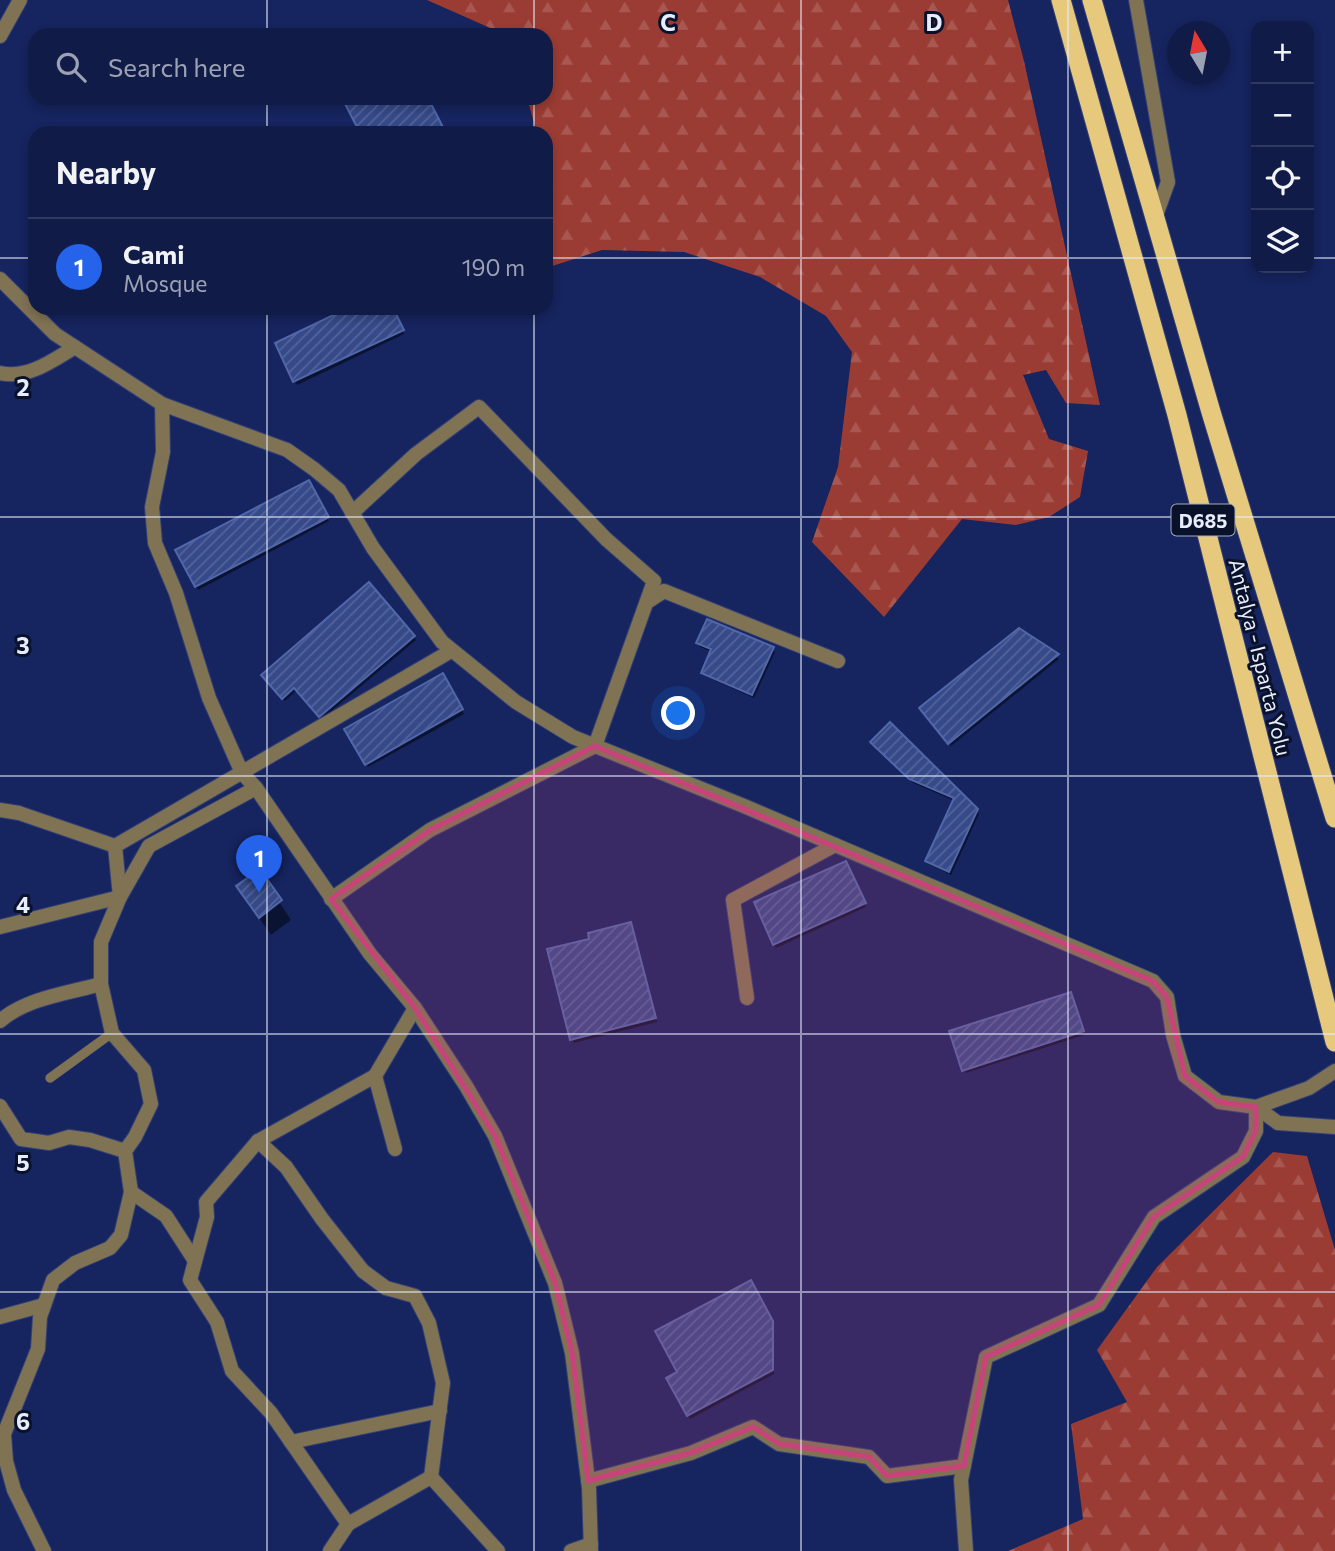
<!DOCTYPE html>
<html lang="en">
<head>
<meta charset="utf-8">
<style>
	body { margin:0; font-family:Commissioner,sans-serif; background:#19244e; color:#f1f3f6 }
	.controls { position:absolute; right:21px; top:21px; display:grid; overflow:hidden; border-radius:14px; box-shadow:0 4px 10px #0003 }
	.controls button { width:63px; height:63px; display:grid; place-items:center; padding:0; border:0; border-bottom:2px solid #303960; background:#101b47; color:#f1f3f6; font:35px sans-serif }
	.compass { position:absolute; left:1167px; top:21px; width:63px; height:63px; border-radius:50%; background:#101b47; box-shadow:0 4px 10px #0003; rotate:350deg }
	.you { position:absolute; left:679px; top:714px; width:24px; height:24px; margin:-18px; border:5px solid #fff; border-radius:50%; background:#1a73e8; box-shadow:0 0 0 10px #1a73e833 }
	.badge { display:grid; place-items:center; width:46px; height:46px; border-radius:50%; background:#2563eb; color:#fff; font-size:23px; font-weight:700 }
	.pin { position:absolute; translate:-50% -58px; filter:drop-shadow(0 2px 4px #0008) }
	.pin::after { content:''; position:absolute; top:37px; width:24px; height:21px; background:inherit; clip-path:polygon(0 0,100% 0,50% 100%) }
	.list { margin:0; padding:0; list-style:none }
	h2 { display:flex; justify-content:space-between; align-items:center; height:91px; margin:0; padding:0 28px; font-size:30px }
	h2 small { font-size:23px; font-weight:400; color:#9ca1b4 }
	.list li { display:grid; grid-template-columns:46px 1fr auto; gap:21px; align-items:center; box-sizing:border-box; height:98px; padding:0 28px; border-top:2px solid #303960 }
	.list b { display:block; font-size:26px; white-space:nowrap }
	.list p { margin:0; font-size:23px; white-space:nowrap; color:#9ca1b4 }
	.list em { font-size:23px; font-style:normal; color:#9ca1b4 }
	.icon { flex:none; width:38px; height:38px; fill:none; stroke:currentColor; stroke-width:2; stroke-linecap:round; stroke-linejoin:round }
	.map { position:relative; flex:none; width:1335px; height:1551px; overflow:hidden }
	.search { position:absolute; background:#101b47; box-shadow:0 4px 10px #0003; left:28px; top:28px; width:525px; height:77px; display:flex; align-items:center; gap:18px; box-sizing:border-box; padding:0 24px; border-radius:21px; color:#9ca1b4; font-size:26px }
	.panel { position:absolute; background:#101b47; box-shadow:0 4px 10px #0003; left:28px; top:126px; width:525px; height:189px; border-radius:21px }
	.map>svg:first-child { display:block }
	.forest { fill:url(#forest-firs) }
	.shadow { fill:#0007 }
	.building { fill:url(#building-hatch); stroke:#5167a9; stroke-width:2 }
	.lines { fill:none; stroke-linecap:round; stroke-linejoin:round }
	.service-casing { stroke:#334075; stroke-width:10 }
	.minor-casing { stroke:#334075; stroke-width:16 }
	.tertiary-casing { stroke:#334075; stroke-width:16 }
	.trunk-casing { stroke:#334075; stroke-width:21 }
	.service { stroke:#807354; stroke-width:9 }
	.minor { stroke:#807354; stroke-width:14 }
	.tertiary { stroke:#807354; stroke-width:14 }
	.trunk { stroke:#e7c97e; stroke-width:19 }
	.marked { fill:#c9437b; fill-opacity:0.2; stroke:#c9437b; stroke-width:5; stroke-linejoin:round }
	.grid { fill:none; stroke:#e7edfc; stroke-width:2; stroke-opacity:0.55 }
	.labels { text-anchor:middle; dominant-baseline:central; stroke-width:6; stroke-linejoin:round; paint-order:stroke }
	.shield { fill:#0a122b; stroke:#a5abbd; stroke-width:2 }
	.shield-label { font-size:19px; font-weight:bold; fill:#e7edfc }
	.street-label { font-size:21px; fill:#e7edfc; stroke:#0a122b }
	.grid-label { font-size:23px; text-anchor:middle; font-weight:bold; fill:#e7edfc; stroke:#0a122b; stroke-width:6; stroke-linejoin:round; paint-order:stroke }
</style>
</head>
<body>
<div class="map">
<svg width="1335" height="1551" viewBox="0 0 1335 1551">
	<defs>
		<pattern id="forest-firs" width="22" height="20" patternUnits="userSpaceOnUse" patternTransform="scale(1.75)"><rect width="22" height="20" fill="#9a3c33"/><path d="M5 1l3.5 6h-7zM16 11l3.5 6h-7z" fill="#a85851"/></pattern>
		<pattern id="building-hatch" width="6" height="6" patternUnits="userSpaceOnUse" patternTransform="scale(1.75)"><rect width="6" height="6" fill="#364a89"/><path d="M-1 1l2-2M0 6l6-6M5 7l2-2" fill="none" stroke="#53649b"/></pattern>
	</defs>
	<rect width="100%" height="100%" fill="#16245f"/>
	<!-- forest -->
	<g class="forest">
		<polygon points="427,0 1008,0 1024,61 1100,405 1066,403 1046,370 1023,375 1049,439 1088,451 1080,497 1049,517 1016,525 962,519 884,617 812,542 838,467 852,352 826,316 760,277 684,252 602,250 546,268 546,182 550,176 546,163 546,133 537,133 527,98 546,98 546,35 506,35"/>
		<polygon points="1273,1152 1307,1156 1335,1250 1335,1551 1008,1551 1083,1519 1071,1424 1127,1402 1097,1350 1157,1267"/>
	</g>
	<!-- shadow -->
	<g class="shadow">
		<polygon points="352,308 392,308 404,334 297,385 277,343"/>
		<polygon points="308,482 329,521 198,590 177,551"/>
		<polygon points="1019,630 1059,659 951,746 923,712"/>
		<polygon points="414,637 416,640 322,719 297,690 285,701 265,679"/>
		<polygon points="698,643 772,648 775,652 754,698 705,676 703,673 712,652 700,647"/>
		<polygon points="443,676 464,714 368,767 347,730"/>
		<polygon points="875,746 977,810 979,814 951,875 929,864 927,861 955,801 913,783"/>
		<polygon points="848,867 866,907 776,948 774,944"/>
		<polygon points="259,871 291,920 271,935 238,887"/>
		<polygon points="631,924 657,1022 574,1043 549,951 592,940"/>
		<polygon points="1072,998 1084,1035 966,1073 964,1070"/>
		<polygon points="750,1282 774,1326 774,1374 690,1419 669,1379 679,1373"/>
	</g>
	<!-- building -->
	<g class="building">
		<polygon points="342,98 428,98 446,133 360,133"/>
		<polygon points="348,308 393,308 404,330 293,382 275,343"/>
		<polygon points="309,480 329,517 195,587 175,550"/>
		<polygon points="369,582 415,636 319,717 294,688 282,699 261,675"/>
		<polygon points="707,619 774,647 752,695 701,673 711,649 696,643"/>
		<polygon points="1019,628 1059,654 948,744 919,708"/>
		<polygon points="443,673 463,709 365,765 344,729"/>
		<polygon points="890,722 978,809 949,872 925,861 954,798 909,779 870,742"/>
		<polygon points="846,861 866,903 773,945 754,902"/>
		<polygon points="260,869 282,900 259,918 236,886"/>
		<polygon points="631,922 656,1018 570,1040 547,949 589,939 588,933"/>
		<polygon points="1071,992 1084,1031 962,1071 949,1031"/>
		<polygon points="751,1280 773,1321 773,1370 687,1416 666,1378 677,1372 655,1331"/>
	</g>
	<g class="lines">
		<!-- service casing -->
		<g class="service-casing">
			<polyline id="service" points="50,1078 112,1033"/>
		</g>
		<!-- minor casing -->
		<g class="minor-casing">
			<g id="minor">
				<polyline points="1136,0 1168,182 1155,218"/>
				<path d="M0 373C28 379 52 361 75 347"/>
				<polyline points="162,404 163,452 152,507 155,543 176,593 209,698 242,773 256,788 370,954 415,1008 466,1086 495,1136 555,1283 572,1353 589,1488 591,1551"/>
				<polyline points="647,602 664,591 838,661"/>
				<polyline points="0,810 19,813 115,846 451,651"/>
				<polyline points="331,899 430,830 595,746 654,581 606,539 479,407 416,454 352,513"/>
				<polyline points="0,927 120,897 149,846 256,788"/>
				<polyline points="747,998 733,900 835,845"/>
				<polyline points="415,1008 375,1076 258,1141 206,1202 207,1217 190,1280 217,1322 232,1371 271,1413 348,1524 431,1477 498,1551"/>
				<path d="M0 1021C26 998 69 993 101 984"/>
				<polyline points="375,1076 395,1149"/>
				<polyline points="0,1106 21,1139 49,1143 69,1137 90,1140 125,1151"/>
				<polyline points="258,1141 286,1167 322,1219 363,1271 386,1288 415,1296 429,1323 443,1383 431,1477"/>
				<polyline points="131,1192 166,1216 195,1261"/>
				<polyline points="0,1317 44,1305"/>
				<polyline points="291,1442 440,1411"/>
				<polyline points="588,1481 691,1453 753,1427 779,1444 869,1457 887,1476 964,1466"/>
				<polyline points="44,1551 14,1490 6,1461 4,1434 38,1349 40,1317 53,1280 75,1263 110,1248 121,1235 131,1192 125,1151 135,1137 151,1104 144,1070 112,1033 101,984 101,942 120,897 115,846"/>
				<polyline points="330,1551 348,1524"/>
				<polyline points="571,1551 591,1544"/>
				<polyline points="966,1551 961,1480 986,1357 1099,1305 1154,1217 1243,1157 1256,1131 1256,1107"/>
			</g>
		</g>
		<!-- tertiary casing -->
		<g class="tertiary-casing">
			<g id="tertiary">
				<polyline points="0,36 20,0"/>
				<polyline points="0,279 55,334 162,404 287,450 314,469 339,490 373,548 442,642 516,702 573,737 744,806 1153,981 1167,997 1173,1035 1185,1076 1219,1102 1256,1107"/>
				<polyline points="1335,1071 1309,1088 1256,1107 1278,1123 1335,1127"/>
			</g>
		</g>
		<!-- trunk casing -->
		<g class="trunk-casing">
			<g id="trunk">
				<polyline points="1061,0 1177,415 1335,1042"/>
				<polyline points="1092,0 1211,412 1335,818"/>
			</g>
		</g>
		<!-- service -->
		<use href="#service" class="service"/>
		<!-- minor -->
		<use href="#minor" class="minor"/>
		<!-- tertiary -->
		<use href="#tertiary" class="tertiary"/>
		<!-- trunk -->
		<use href="#trunk" class="trunk"/>
	</g>
	<!-- marked area -->
	<path class="marked" d="M595 746 1153 981 1167 997 1185 1076 1219 1102 1256 1107V1131L1243 1157 1154 1217 1099 1305 986 1357 964 1466 887 1476 869 1457 779 1444 753 1427 691 1453 588 1481 572 1353 555 1283 495 1136 415 1008 331 899 430 830Z"/>
	<!-- grid -->
	<path class="grid" d="M267 0V35M534 0V35M801 0V1551M1068 0V1551M267 98V133M534 98V133M0 258H35M546 258H1256M1309 258H1335M267 308V1551M534 308V1551M0 517H1335M0 776H1335M0 1034H1335M0 1292H1335"/>
	<g class="labels">
		<!-- shield labels -->
		<rect class="shield" x="1171.5" y="504.5" width="63" height="31" rx="5"/>
		<g class="shield-label">
			<text x="1203" y="520">D685</text>
		</g>
		<!-- street labels -->
		<g class="street-label">
			<text transform="translate(1261 657) rotate(76)">Antalya - Isparta Yolu</text>
		</g>
	</g>
	<g class="grid-label">
		<text x="668" y="31">C</text>
		<text x="934" y="31">D</text>
		<text x="23" y="396">2</text>
		<text x="23" y="654">3</text>
		<text x="23" y="913">4</text>
		<text x="23" y="1171">5</text>
		<text x="23" y="1430">6</text>
	</g>
</svg>
<div class="controls">
<button>+</button>
<button>−</button>
<button><svg class="icon" aria-label="locate" viewBox="0 0 24 24"><circle cx="12" cy="12" r="6"/><path d="M12 2v4M12 18v4M2 12h4M18 12h4"/></svg></button>
<button><svg class="icon" aria-label="layers" viewBox="0 0 24 24"><path d="M12 4l9 5-9 5-9-5zM3 14l9 5 9-5"/></svg></button>
</div>
<svg class="compass" viewBox="-18 -18 36 36"><path d="M0-13l5 13h-10z" fill="#e53935"/><path d="M0 13l5-13h-10z" fill="#9ca1b4"/></svg>
<div class="you"></div>
<div class="pin badge" style="left:259px;top:893px">1</div>
<div class="search"><svg class="icon" aria-label="search" viewBox="0 0 24 24"><circle cx="10" cy="10" r="6"/><path d="M15 15l6 6"/></svg>Search here</div>
<section class="panel">
<h2>Nearby<small></small></h2>
<ul class="list">
<li><span class="badge">1</span><div><b>Cami</b><p>Mosque</p></div><em>190 m</em></li>
</ul>
</section>
</div>
</body>
</html>
